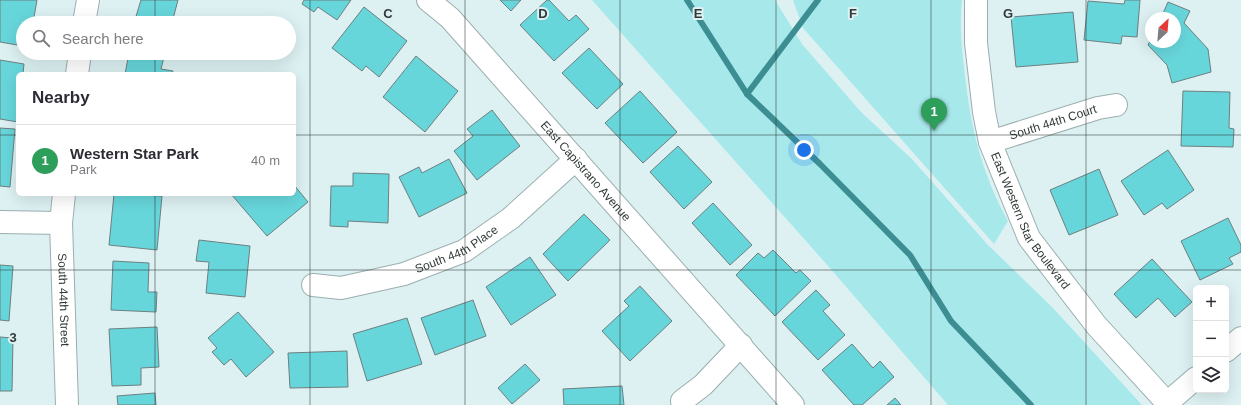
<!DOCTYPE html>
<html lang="en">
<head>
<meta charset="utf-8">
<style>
	body { margin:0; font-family:Helvetica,sans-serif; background:#f2f2f3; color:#2b2b33 }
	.controls { position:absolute; right:12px; bottom:12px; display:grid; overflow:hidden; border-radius:6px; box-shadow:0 4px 16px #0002 }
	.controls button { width:36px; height:36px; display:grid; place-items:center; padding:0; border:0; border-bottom:1px solid #e1e1e2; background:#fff; color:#2b2b33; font:20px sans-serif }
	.compass { position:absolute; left:1145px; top:12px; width:36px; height:36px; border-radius:50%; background:#fff; box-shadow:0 4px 16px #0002; rotate:26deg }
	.you { position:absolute; left:804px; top:150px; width:14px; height:14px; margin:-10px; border:3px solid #fff; border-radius:50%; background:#1a73e8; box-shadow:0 0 0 6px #1a73e833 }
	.badge { display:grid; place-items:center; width:26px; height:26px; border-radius:50%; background:#b8273b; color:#fff; font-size:13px; font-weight:700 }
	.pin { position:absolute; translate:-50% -33px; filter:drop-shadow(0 1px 2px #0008) }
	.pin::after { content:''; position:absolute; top:21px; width:14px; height:12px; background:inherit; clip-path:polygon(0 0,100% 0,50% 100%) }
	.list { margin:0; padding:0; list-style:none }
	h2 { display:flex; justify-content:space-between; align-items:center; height:52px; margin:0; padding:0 16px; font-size:17px }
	h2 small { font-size:13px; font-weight:400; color:#7c7c81 }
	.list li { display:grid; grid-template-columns:26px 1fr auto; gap:12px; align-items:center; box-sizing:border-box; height:72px; padding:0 16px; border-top:1px solid #e1e1e2 }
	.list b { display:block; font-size:15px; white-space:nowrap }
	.list p { margin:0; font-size:13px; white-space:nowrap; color:#7c7c81 }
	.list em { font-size:13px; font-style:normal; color:#7c7c81 }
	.icon { flex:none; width:22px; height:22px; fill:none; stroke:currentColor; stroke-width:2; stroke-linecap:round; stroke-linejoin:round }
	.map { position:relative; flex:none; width:1241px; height:405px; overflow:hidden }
	.search { position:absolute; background:#fff; box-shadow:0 4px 16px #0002; left:16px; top:16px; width:280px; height:44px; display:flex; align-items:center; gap:10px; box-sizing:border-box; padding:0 14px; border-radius:22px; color:#7c7c81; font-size:15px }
	.panel { position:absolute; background:#fff; box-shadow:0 4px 16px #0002; left:16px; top:72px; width:280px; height:124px; border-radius:6px }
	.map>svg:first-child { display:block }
	.green { fill:#a7e8eb }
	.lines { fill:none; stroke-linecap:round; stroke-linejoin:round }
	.stream { stroke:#3c8e92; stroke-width:6 }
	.building { fill:#67d6db; stroke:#6d7f80 }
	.minor-casing { stroke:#9baeaf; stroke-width:24 }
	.minor { stroke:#fff; stroke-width:22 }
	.grid { fill:none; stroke:#313939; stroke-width:1; stroke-opacity:0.55 }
	.labels { text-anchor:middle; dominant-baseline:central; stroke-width:4; stroke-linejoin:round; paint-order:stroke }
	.street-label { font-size:12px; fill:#313939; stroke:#ddf1f2 }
	.grid-label { font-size:13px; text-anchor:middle; font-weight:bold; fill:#313939; stroke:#ddf1f2; stroke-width:4; stroke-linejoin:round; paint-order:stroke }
</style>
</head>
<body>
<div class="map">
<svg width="1241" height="405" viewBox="0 0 1241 405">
	<rect width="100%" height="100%" fill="#ddf1f2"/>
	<!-- green -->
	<g class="green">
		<polygon points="592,0 775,0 802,44 861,112 911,158 988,245 1052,307 1142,405 948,405 829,267"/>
		<path d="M793 0H962C959 25 962 51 965 76 971 129 982 174 1008 221L994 244 803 28Z"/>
	</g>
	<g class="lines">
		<!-- stream -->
		<g class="stream">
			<polyline points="687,0 747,94 820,164 910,255 951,321 1031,405"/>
			<polyline points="747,94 818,0"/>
		</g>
	</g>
	<!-- building -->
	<g class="building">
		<polygon points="0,0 37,0 33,23 23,23 23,46 0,42"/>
		<polygon points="141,0 178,0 173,19 182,21 182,23 134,23"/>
		<polygon points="304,0 351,0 337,20 318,7 314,12 302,4"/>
		<polygon points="500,0 521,0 511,11"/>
		<polygon points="547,0 549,0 569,21 576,15 589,29 554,61 520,25"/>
		<polygon points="1125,0 1140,0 1137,37 1122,36 1121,44 1084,40 1088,1 1124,4"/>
		<polygon points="1168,2 1190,11 1184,23 1208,49 1211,72 1172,83 1167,65 1148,45 1151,39 1151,42 1175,42 1175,18 1161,18"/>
		<polygon points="364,7 407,41 379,77 366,66 362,71 332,48"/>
		<polygon points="1073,12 1078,62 1016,67 1011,17"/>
		<polygon points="589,48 623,84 597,109 562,73"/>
		<polygon points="129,53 165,53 161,69 173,71 172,74 125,74"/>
		<polygon points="416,56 458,91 425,132 383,97"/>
		<polygon points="0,60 24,64 23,74 18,74 18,122 0,119"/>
		<polygon points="640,91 677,132 643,163 605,123"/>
		<polygon points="1183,91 1230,92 1229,128 1234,129 1233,147 1181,146"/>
		<polygon points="492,110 520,146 477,180 454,151 473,136 467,129"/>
		<polygon points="0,128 15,129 10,187 0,186"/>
		<polygon points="678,146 712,182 684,209 650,172"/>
		<polygon points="1168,150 1194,190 1167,209 1162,203 1144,215 1121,181"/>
		<polygon points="449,159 467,193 419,217 399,177 419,167 422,173"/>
		<polygon points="1099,169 1118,215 1069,235 1050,190"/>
		<polygon points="353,173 389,174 388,223 348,221 348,227 330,226 331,186 353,186"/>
		<polygon points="294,185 308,202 267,236 231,194 294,194"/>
		<polygon points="114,194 162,196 157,250 109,245"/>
		<polygon points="713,203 752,245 730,265 692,223"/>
		<polygon points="584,214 610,240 568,281 543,254"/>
		<polygon points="1228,218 1241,245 1241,252 1229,258 1233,264 1200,280 1181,241"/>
		<polygon points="199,240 250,246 245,297 206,293 209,262 196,261"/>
		<polygon points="773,250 796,273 800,270 811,281 775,316 736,275 758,253 764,258"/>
		<polygon points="530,257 556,295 511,325 486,287"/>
		<polygon points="1152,259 1192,302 1175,317 1158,298 1136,318 1114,294"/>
		<polygon points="113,261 149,263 148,292 157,292 156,312 111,310"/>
		<polygon points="0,265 13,266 9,321 0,320"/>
		<polygon points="640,286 672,321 630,361 602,331 629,306 624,301"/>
		<polygon points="816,290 830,305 823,311 845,335 818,360 782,322"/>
		<polygon points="473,300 486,336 435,355 421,318"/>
		<polygon points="238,312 274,352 246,377 231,359 224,365 212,352 217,348 208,338"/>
		<polygon points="407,318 422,364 367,381 353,334"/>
		<polygon points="157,327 159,367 141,368 141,385 112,386 109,329"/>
		<polygon points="0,337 13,338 12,391 0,391"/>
		<polygon points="852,344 873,368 880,361 894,377 862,405 854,405 822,370"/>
		<polygon points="347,351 348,387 290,388 288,353"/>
		<polygon points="525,364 540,380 512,404 498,388"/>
		<polygon points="622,386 624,405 564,405 563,389"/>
		<polygon points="155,393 156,405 118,405 117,396"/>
		<polygon points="895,398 901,405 887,405"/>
	</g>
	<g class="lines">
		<!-- minor casing -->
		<g class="minor-casing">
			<g id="minor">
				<path id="s1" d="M428 0 450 18 793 405"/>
				<path id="s2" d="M976 0V43L984 112 990 142 1029 238 1096 325 1169 405"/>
				<polyline points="84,23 88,0"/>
				<polyline points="77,74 80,53"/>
				<path id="s3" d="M990 142 1098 108 1116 105"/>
				<path id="s4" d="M64 194 61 223 67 405"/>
				<polyline points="0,222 61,223"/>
				<path id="s5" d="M313 285 341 288 404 274 464 251 511 218 576 159"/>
				<polyline points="1226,351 1241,338"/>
				<polyline points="682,401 703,385 741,345"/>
				<polyline points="1167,403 1196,378"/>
			</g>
		</g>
		<!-- minor -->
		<use href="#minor" class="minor"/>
	</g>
	<!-- grid -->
	<path class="grid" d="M155 0V23M310 0V405M465 0V405M620 0V405M776 0V405M931 0V405M1086 0V405M155 53V74M0 135H18M294 135H1241M155 194V405M0 270H1241"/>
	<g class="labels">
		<!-- street labels -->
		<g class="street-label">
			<text stroke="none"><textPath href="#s3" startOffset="66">South 44th Court</textPath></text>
			<text stroke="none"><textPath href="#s1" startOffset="233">East Capistrano Avenue</textPath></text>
			<text stroke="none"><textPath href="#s2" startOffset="232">East Western Star Boulevard</textPath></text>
			<text stroke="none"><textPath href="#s5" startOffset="151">South 44th Place</textPath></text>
			<text stroke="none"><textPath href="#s4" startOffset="106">South 44th Street</textPath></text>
		</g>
	</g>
	<g class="grid-label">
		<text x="388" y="18">C</text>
		<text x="543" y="18">D</text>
		<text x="698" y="18">E</text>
		<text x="853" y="18">F</text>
		<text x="1008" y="18">G</text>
		<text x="13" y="342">3</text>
	</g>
</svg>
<div class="controls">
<button>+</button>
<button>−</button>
<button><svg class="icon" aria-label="layers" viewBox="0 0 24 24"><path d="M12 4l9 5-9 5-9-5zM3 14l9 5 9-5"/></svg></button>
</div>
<svg class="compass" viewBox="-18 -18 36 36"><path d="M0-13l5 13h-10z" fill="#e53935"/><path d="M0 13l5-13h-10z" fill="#7c7c81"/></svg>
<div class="you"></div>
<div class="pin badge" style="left:934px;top:131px;background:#2e9e5b">1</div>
<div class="search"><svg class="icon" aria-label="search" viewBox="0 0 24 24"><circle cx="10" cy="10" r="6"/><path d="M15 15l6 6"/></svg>Search here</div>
<section class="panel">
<h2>Nearby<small></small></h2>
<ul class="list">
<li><span class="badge" style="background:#2e9e5b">1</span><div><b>Western Star Park</b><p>Park</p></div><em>40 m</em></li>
</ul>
</section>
</div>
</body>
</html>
